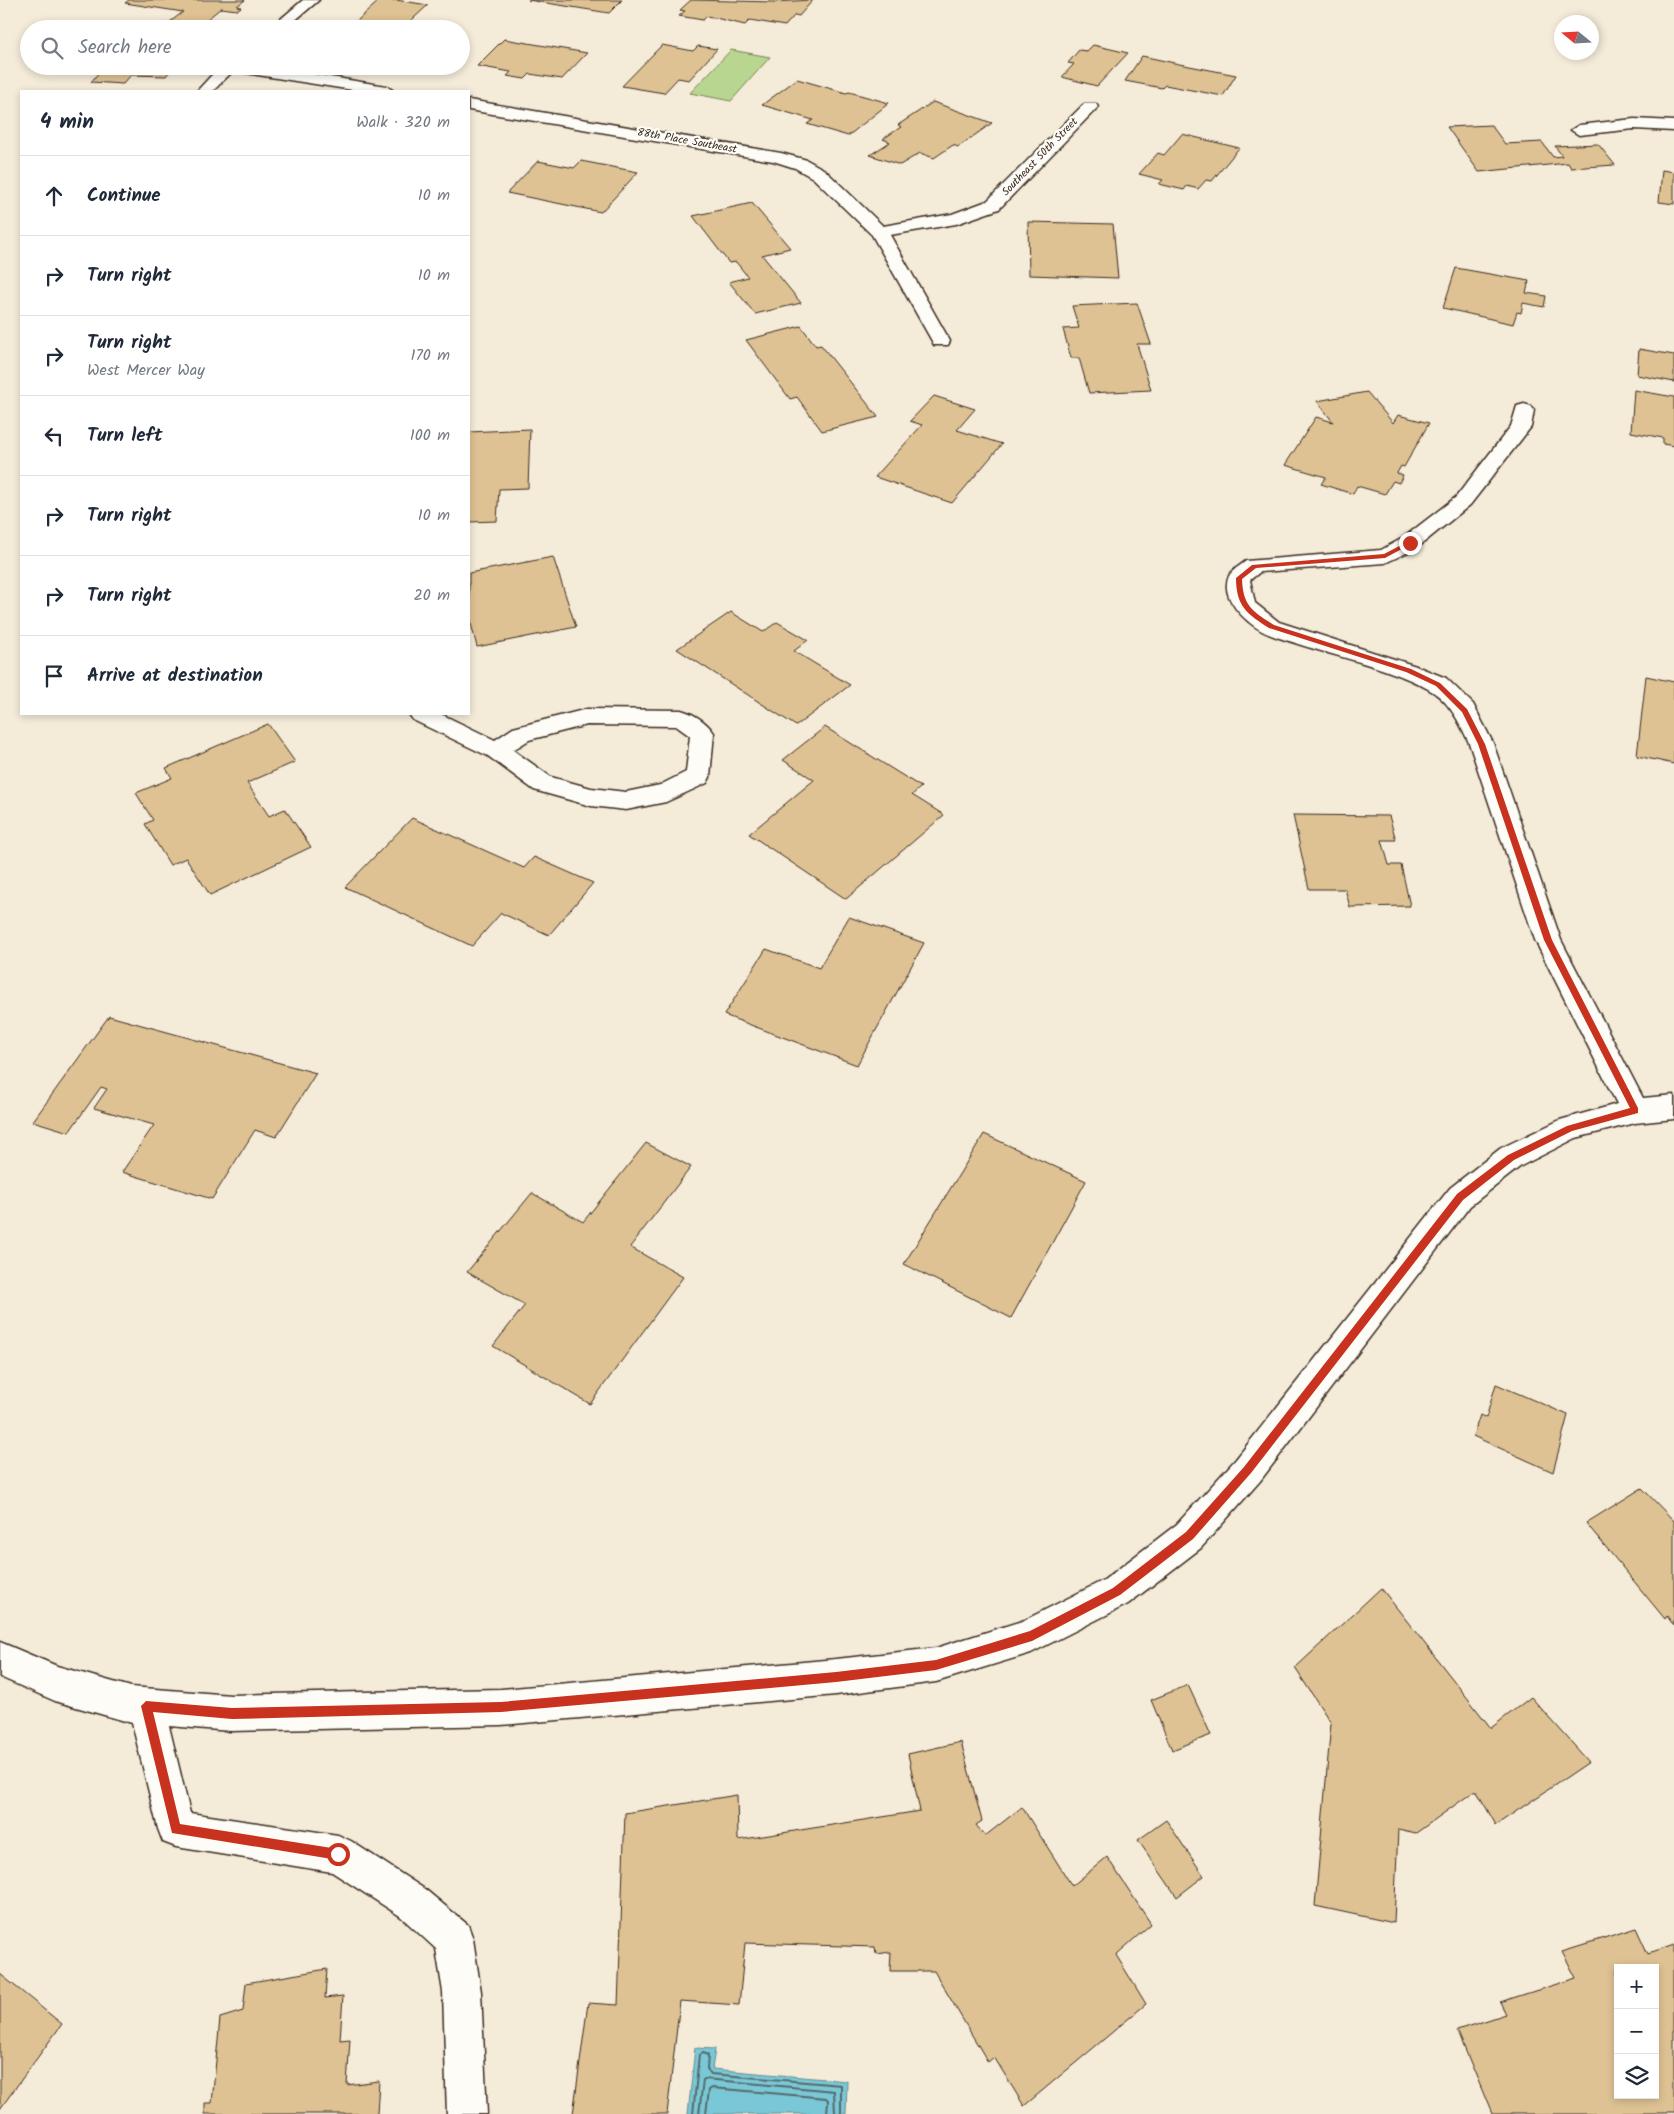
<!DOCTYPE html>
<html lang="en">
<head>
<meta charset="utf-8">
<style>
	body { margin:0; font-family:Kalam,sans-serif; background:#f2f2f3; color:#1f2937 }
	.controls { position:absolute; right:15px; bottom:15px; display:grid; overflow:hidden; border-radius:0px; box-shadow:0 2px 8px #0003 }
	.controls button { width:45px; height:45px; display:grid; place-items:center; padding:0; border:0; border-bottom:1px solid #e0e1e3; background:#fff; color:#1f2937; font:25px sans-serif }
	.compass { position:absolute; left:1554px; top:15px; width:45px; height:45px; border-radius:50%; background:#fff; box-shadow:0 2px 8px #0003; rotate:288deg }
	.stop { position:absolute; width:15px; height:15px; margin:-11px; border:4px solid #c8321e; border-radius:50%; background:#fff }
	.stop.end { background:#c8321e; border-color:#fff; box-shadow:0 1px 5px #0008 }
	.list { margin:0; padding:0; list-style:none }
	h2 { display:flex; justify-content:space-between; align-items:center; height:65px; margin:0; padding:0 20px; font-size:21px }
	h2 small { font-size:16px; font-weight:400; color:#747a83 }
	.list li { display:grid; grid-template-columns:32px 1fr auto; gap:15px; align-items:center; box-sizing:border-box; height:80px; padding:0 20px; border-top:1px solid #e0e1e3 }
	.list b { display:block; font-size:19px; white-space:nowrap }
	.list p { margin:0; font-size:16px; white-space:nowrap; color:#747a83 }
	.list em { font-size:16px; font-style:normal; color:#747a83 }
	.icon { flex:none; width:28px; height:28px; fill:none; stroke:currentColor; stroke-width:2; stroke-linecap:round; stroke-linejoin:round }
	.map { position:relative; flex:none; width:1674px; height:2114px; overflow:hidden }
	.search { position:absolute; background:#fff; box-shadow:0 2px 8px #0003; left:20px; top:20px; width:450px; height:55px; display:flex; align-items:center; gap:12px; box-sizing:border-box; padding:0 18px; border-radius:28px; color:#747a83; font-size:19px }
	.panel { position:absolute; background:#fff; box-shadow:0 2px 8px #0003; left:20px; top:90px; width:450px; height:625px; border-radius:0px }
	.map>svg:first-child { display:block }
	.green { fill:#b8d68f; stroke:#7a8056 }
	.water { fill:#7ac8d7; stroke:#61898d }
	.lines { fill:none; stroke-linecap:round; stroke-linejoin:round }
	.shore { stroke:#546968; stroke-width:2 }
	.building { fill:#dec293; stroke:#3b2a1e; fill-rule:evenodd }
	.minor-casing { stroke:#3b2a1e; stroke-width:3 }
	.minor { fill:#fdfcf7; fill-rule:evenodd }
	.route { fill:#c8321e }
	.labels { text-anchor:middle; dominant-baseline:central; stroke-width:4.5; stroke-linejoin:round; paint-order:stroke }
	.far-street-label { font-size:11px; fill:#3b2a1e; stroke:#fdfcf7 }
</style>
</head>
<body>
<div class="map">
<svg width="1674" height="2114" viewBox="0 0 1674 2114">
	<rect width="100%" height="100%" fill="#f4ebd9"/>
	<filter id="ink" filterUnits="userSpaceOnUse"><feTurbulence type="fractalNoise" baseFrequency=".02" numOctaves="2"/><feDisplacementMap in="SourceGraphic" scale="10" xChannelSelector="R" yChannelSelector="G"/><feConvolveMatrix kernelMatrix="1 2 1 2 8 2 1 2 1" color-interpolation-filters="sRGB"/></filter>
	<g filter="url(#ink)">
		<!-- green -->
		<polygon class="green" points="731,50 770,57 731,101 690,93"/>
		<!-- water -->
		<polygon class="water" points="695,2048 715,2049 712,2069 847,2081 846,2114 688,2114"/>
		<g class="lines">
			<!-- shore -->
			<g class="shore">
				<polyline points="693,2114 699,2055 702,2053 708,2055 707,2069 711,2074 841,2085 841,2114"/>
				<polyline points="699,2114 703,2080 705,2079 834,2091 835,2114"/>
				<polyline points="706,2114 709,2090 712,2088 826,2098 828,2100 827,2114"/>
			</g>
		</g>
		<!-- building -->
		<g class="building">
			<polygon points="129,0 245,0 237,6 241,7 237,10 221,8 195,29 166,25 183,12 125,3"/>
			<polygon points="380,0 396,0 428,5 402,29 348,29"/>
			<polygon points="528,0 622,0 609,13"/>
			<polygon points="691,0 774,2 813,0 799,16 795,15 785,26 750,20 745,25 707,16 703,20 679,16 685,11 680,10"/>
			<polygon points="504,39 587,53 562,79 530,74 525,79 507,76 511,72 477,66"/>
			<polygon points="662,45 693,51 698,46 717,49 689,80 678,78 664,93 622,86"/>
			<polygon points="1093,45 1128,53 1097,86 1062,77 1074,64 1068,63 1079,50 1087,51"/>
			<polygon points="1142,56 1179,64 1236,75 1223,96 1165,85 1162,88 1125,81"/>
			<polygon points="104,66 174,66 166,76 131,75 123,84 91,82"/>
			<polygon points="797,79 846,93 849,92 889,103 848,136 807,124 813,120 762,105"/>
			<polygon points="933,102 992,123 958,147 953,145 934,158 920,153 900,165 870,155 890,142 883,139 901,127 898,125"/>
			<polygon points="1491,125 1505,144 1542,142 1553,157 1562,156 1555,146 1598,144 1615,165 1571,168 1568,163 1479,172 1447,127"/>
			<polygon points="1182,134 1239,148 1212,181 1206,180 1198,189 1187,186 1184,190 1159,184 1163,180 1139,174 1158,153 1164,155"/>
			<polygon points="538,161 574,168 581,161 638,172 601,212 507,193"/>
			<polygon points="1662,170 1674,172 1674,204 1659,202"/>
			<polygon points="752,203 790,248 762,255 801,303 755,314 729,282 748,277 736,262 729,263 693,216"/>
			<polygon points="1028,222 1113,224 1118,278 1029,275"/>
			<polygon points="1456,268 1529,281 1526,293 1546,296 1544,307 1523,303 1521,313 1517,312 1513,324 1443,308"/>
			<polygon points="1137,303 1151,344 1137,344 1151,390 1089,393 1079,358 1071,358 1063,329 1079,328 1072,306"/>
			<polygon points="801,326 816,346 821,345 878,417 822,431 797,397 790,399 746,340"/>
			<polygon points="1639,349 1674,355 1674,382 1637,375"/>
			<polygon points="1634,390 1674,397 1674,446 1663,444 1663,438 1631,432"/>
			<polygon points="1367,392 1393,423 1398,415 1429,423 1404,467 1401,466 1397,473 1403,475 1399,483 1393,481 1385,494 1357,486 1353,494 1321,484 1326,477 1285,465 1316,417 1333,422 1317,401"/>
			<polygon points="934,396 975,409 957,430 1002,444 952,503 875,477 922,425 910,421"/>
			<polygon points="530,429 528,488 499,489 497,521 469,522 469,432"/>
			<polygon points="553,557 576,627 477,647 469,616 469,573"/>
			<polygon points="731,612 763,632 777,622 808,640 794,651 850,685 796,726 677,649"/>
			<polygon points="1646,676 1674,682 1674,764 1637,756"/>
			<polygon points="268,724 295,762 247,783 269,816 285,809 311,847 210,895 186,858 170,865 145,824 153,820 136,793 172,778 166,768"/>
			<polygon points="825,727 921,787 912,795 944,815 846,899 749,834 814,780 783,760"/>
			<polygon points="1293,815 1389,816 1396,840 1382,840 1389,865 1401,865 1410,906 1350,907 1345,889 1309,889"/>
			<polygon points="412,818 524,868 534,857 593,883 549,935 501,913 472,946 345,887"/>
			<polygon points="849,917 924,943 857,1065 724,1015 766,949 819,968"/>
			<polygon points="109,1016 316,1073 276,1137 255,1130 212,1199 122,1172 154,1125 94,1108 107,1089 101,1087 69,1132 33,1121"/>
			<polygon points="984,1134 1086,1181 1011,1318 904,1264"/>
			<polygon points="646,1143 691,1167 630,1247 683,1277 590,1404 493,1346 525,1305 467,1272 532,1193 583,1222"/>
			<polygon points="1496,1384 1568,1415 1553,1472 1473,1436 1480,1415 1486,1418"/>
			<polygon points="1642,1488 1674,1521 1674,1626 1667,1616 1665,1619 1586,1523"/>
			<polygon points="1381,1588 1491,1728 1531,1697 1589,1762 1496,1825 1476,1790 1416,1833 1398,1829 1394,1923 1315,1906 1331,1723 1295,1668"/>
			<polygon points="1188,1685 1211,1735 1172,1750 1151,1700"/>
			<polygon points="961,1742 982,1821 976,1825 985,1836 1022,1807 1072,1886 1107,1857 1151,1924 1116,1955 1146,2004 1024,2106 994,2057 988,2062 934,1971 890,1971 891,1952 876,1954 875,1947 745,1943 739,2005 680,2001 667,2114 573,2114 588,2003 618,2005 625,1813 737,1795 738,1840 920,1811 908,1754"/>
			<polygon points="1166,1820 1204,1876 1177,1897 1138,1840"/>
			<path d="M1636 1928 1648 1954 1674 1945V2114H1492L1457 2030 1506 2014 1500 2002 1576 1978 1562 1951ZM1618 1968H1655V2095H1618Z"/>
			<polygon points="327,1969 325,1998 343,1996 340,2040 350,2039 347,2085 379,2081 377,2114 205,2114 205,2103 212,2103 220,2018 243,2011 246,1983"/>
			<polygon points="0,1974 62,2024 0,2109"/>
		</g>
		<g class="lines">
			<!-- minor casing -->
			<g class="minor-casing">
				<g id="minor">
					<polygon points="303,0 319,0 285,29 269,29"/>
					<polygon points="220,66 263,66 386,86 394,91 359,91 233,71 213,91 197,91"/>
					<polygon points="469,100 781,153 807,160 825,170 883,226 952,214 987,201 1084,104 1096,104 1098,107 999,209 956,224 890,235 950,341 948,345 934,345 932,341 872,235 813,178 795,168 773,161 469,110"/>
					<polygon points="1634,119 1674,121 1674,131 1634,129 1579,135 1571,130 1579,125"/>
					<path d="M1524 404 1531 406 1534 410 1531 427 1470 505 1417 548 1385 563 1260 572 1250 580 1255 603 1279 622 1416 666 1446 678 1473 704 1493 743 1561 940 1643 1098 1674 1095V1119L1635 1123 1576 1138 1521 1166 1470 1206 1260 1481 1201 1548 1128 1604 1031 1653 936 1682 836 1695 501 1725 231 1731 169 1726 190 1813 338 1835 351 1841 426 1890 468 1925 473 1939 481 1992 487 2114H447L443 1992 436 1949 400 1916 332 1872 176 1847 163 1842 158 1829 132 1723 55 1701 0 1677V1642L57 1666 131 1687 231 1695 501 1689 836 1659 936 1648 1025 1620 1104 1580 1177 1524 1236 1459 1450 1188 1501 1148 1560 1120 1617 1104 1535 940 1469 743C1460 723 1449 700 1428 689 1392 668 1338 657 1298 644 1287 640 1273 637 1262 631 1246 622 1219 598 1229 576 1232 570 1241 565 1246 561L1381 550 1403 538 1456 497 1511 426 1517 406Z"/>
					<path d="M587 709 681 710C693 713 707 722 714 733L710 777 707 783 666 802 626 810 591 806 534 790 488 756 413 720 409 714H441L495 740 513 728ZM587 725 676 726 690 736 686 772 660 785 626 792 591 788 551 777 513 750 529 740Z"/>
				</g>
			</g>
			<!-- minor -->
			<use href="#minor" class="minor"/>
		</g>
	</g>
	<!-- route -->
	<path class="route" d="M1407 542 1413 543 1385 558 1256 568 1242 579C1243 606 1252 611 1274 625L1411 669 1440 683 1467 709 1485 744 1552 940 1638 1108V1113L1572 1131 1514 1160 1463 1200 1251 1473 1193 1539 1120 1595 1032 1641 936 1670 836 1682 501 1712 232 1719 153 1712 180 1824 338 1849 343 1854 338 1860 172 1833 141 1706 146 1701 232 1708 501 1702 836 1672 936 1660 1030 1631 1113 1588 1186 1532 1244 1467 1457 1194 1508 1155 1567 1126 1630 1108 1544 940 1478 744 1462 712 1436 686 1406 672 1269 628C1247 614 1236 606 1236 578L1252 565 1384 554Z"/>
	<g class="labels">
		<!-- far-street labels -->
		<g class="far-street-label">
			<text transform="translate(687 141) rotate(10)">88th Place Southeast</text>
			<text transform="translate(1040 157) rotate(-46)">Southeast 50th Street</text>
		</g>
	</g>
</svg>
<div class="controls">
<button>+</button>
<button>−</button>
<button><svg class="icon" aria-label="layers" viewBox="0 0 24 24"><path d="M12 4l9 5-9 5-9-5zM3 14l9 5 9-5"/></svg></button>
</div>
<svg class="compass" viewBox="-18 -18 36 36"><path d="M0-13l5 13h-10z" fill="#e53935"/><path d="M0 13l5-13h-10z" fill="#747a83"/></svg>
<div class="stop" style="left:338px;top:1854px"></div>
<div class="stop end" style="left:1410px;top:543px"></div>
<div class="search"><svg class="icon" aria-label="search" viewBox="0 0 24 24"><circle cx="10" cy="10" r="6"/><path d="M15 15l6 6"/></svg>Search here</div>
<section class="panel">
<h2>4 min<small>Walk · 320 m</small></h2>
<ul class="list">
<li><svg class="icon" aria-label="ahead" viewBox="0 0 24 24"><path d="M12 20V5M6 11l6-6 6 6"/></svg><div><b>Continue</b></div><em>10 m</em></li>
<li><svg class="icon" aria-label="right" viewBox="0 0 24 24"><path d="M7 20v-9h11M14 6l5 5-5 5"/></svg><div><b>Turn right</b></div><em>10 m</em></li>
<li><svg class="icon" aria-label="right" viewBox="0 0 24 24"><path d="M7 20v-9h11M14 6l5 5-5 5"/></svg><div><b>Turn right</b><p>West Mercer Way</p></div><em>170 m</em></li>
<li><svg class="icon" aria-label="left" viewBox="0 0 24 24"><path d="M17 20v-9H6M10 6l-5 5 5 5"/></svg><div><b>Turn left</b></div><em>100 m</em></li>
<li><svg class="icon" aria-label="right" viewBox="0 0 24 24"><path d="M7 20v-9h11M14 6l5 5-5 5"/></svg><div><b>Turn right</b></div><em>10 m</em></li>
<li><svg class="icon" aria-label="right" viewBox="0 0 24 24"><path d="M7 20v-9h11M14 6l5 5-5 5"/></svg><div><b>Turn right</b></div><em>20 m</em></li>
<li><svg class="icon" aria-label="arrive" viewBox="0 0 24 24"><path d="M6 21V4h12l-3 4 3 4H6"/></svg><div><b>Arrive at destination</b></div></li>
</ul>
</section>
</div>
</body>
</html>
